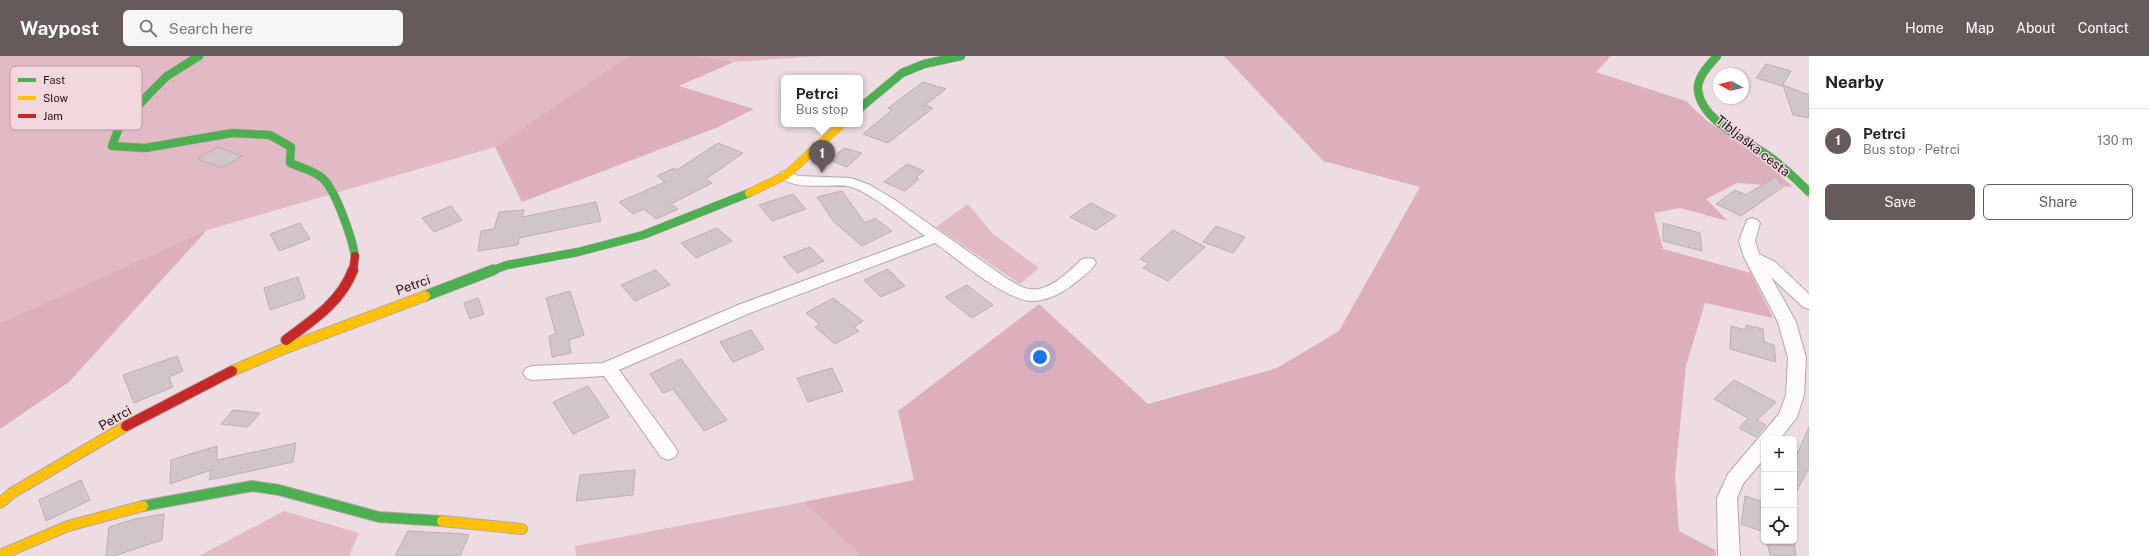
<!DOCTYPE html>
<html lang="en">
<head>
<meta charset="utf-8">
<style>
	body { margin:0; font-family:"Public Sans",sans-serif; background:#f6f6f6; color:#222 }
	.controls { position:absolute; right:12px; bottom:12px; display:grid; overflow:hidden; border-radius:6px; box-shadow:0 1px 3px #0004 }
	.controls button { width:36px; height:36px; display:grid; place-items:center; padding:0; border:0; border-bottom:1px solid #e0e0e0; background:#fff; color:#222; font:20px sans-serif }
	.compass { position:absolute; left:1713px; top:12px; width:36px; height:36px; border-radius:50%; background:#fff; box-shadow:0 1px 3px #0004; rotate:278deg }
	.you { position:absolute; left:1040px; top:301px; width:14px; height:14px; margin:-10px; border:3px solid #fff; border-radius:50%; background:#1a73e8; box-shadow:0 0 0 6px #1a73e833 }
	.badge { display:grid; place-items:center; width:26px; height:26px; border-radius:50%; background:#665a5d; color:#fff; font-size:13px; font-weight:700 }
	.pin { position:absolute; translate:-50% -33px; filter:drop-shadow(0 1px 2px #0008) }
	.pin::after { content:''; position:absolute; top:21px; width:14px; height:12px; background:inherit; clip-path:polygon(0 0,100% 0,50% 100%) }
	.popup { position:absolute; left:781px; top:19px; width:82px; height:52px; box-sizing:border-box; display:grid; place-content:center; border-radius:6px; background:#fff; filter:drop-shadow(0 1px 3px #0005); font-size:13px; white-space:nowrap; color:#767676 }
	.popup b { font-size:15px; color:#222 }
	.popup::after { content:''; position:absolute; left:50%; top:100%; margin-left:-8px; border:8px solid transparent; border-top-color:#fff }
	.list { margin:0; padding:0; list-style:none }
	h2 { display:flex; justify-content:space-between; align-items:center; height:52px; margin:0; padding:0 16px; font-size:17px }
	h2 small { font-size:13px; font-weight:400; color:#767676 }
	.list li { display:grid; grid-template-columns:26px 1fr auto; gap:12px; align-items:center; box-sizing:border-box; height:64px; padding:0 16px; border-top:1px solid #e0e0e0 }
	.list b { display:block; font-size:15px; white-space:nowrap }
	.list p { margin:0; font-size:13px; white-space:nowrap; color:#767676 }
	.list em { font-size:13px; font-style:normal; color:#767676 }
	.actions { display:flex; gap:8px; padding:12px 16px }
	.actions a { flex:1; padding:9px 0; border:1px solid #665a5d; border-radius:6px; text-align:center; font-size:14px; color:#665a5d }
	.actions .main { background:#665a5d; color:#fff }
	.icon { flex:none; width:22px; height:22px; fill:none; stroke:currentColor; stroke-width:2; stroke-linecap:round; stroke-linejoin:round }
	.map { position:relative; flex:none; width:1809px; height:500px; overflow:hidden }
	header { display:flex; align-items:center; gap:24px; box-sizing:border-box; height:56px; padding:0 20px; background:#665a5d; color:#fff }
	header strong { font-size:19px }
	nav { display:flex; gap:22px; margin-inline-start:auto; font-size:14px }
	.search { width:280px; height:36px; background:#f6f6f6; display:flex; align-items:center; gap:10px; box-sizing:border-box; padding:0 14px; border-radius:6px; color:#767676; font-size:15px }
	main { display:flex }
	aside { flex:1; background:#fff }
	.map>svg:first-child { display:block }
	.green { fill:#e1bac5 }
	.forest { fill:#ddafbc }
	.building { fill:#d2c5c9; stroke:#bcafb3 }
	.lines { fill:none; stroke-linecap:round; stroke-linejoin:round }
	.street-casing { stroke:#b4a7ab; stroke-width:2 }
	.fast-far1-casing { stroke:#b4a7ab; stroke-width:9 }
	.fast-casing { stroke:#b4a7ab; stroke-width:12 }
	.slow-far1-casing { stroke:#b4a7ab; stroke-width:9 }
	.slow-casing { stroke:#b4a7ab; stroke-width:12 }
	.jam-far1-casing { stroke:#b4a7ab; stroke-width:9 }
	.jam-casing { stroke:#b4a7ab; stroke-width:12 }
	.street { fill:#fcfafb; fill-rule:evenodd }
	.fast-far1 { stroke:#4caf50; stroke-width:8 }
	.fast { stroke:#4caf50; stroke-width:10 }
	.slow-far1 { stroke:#ffc107; stroke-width:8 }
	.slow { stroke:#ffc107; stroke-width:10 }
	.jam-far1 { stroke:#c62828; stroke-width:8 }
	.jam { stroke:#c62828; stroke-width:10 }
	.labels { text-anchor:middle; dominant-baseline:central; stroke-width:3; stroke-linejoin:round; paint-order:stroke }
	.street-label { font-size:13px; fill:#1d1316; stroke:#f3d7de }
	.key { fill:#f3d7de; stroke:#b39ca2; stroke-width:1 }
	.key-label { font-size:11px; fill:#1d1316 }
</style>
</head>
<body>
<header>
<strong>Waypost</strong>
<div class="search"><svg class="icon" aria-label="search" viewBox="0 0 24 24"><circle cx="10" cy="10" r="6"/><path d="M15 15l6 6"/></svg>Search here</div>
<nav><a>Home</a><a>Map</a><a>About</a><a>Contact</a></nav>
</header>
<main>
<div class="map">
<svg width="1809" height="500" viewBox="0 0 1809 500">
	<rect width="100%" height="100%" fill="#eddde2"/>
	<!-- green -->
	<g class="green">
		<polygon points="0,0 628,0 495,91 207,174 0,267"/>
		<polygon points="700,0 822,0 734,6"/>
		<polygon points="968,148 993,178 1039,212 1020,228 936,171"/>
		<polygon points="803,446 861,500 576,500 575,490"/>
		<polygon points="284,455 359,477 349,500 199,500"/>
	</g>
	<!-- forest -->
	<g class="forest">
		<polygon points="628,0 700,0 734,6 679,30 754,53 716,72 522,146 495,91"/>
		<polygon points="1224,0 1611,0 1596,16 1686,45 1707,65 1762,103 1793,131 1737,127 1706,143 1728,165 1680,152 1654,157 1663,193 1751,217 1773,262 1705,247 1686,310 1675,419 1679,475 1715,494 1716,500 861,500 803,446 914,424 898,355 1039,248 1148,348 1277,312 1339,275 1420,131 1323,105"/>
		<polygon points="207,174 69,326 0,373 0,267"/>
	</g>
	<!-- building -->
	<g class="building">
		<polygon points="1766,8 1791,15 1782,30 1756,22"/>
		<polygon points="923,26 946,33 925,49 933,52 888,87 863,78 892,54 888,52"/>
		<polygon points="1783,29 1809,39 1809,62 1793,59"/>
		<polygon points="718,87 743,97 706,123 712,127 671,148 678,153 656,163 644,153 633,158 619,146 665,126 657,120 674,112 677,114"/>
		<polygon points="218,91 242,100 222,112 197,103"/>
		<polygon points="844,92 862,97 847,111 830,104"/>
		<polygon points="907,108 924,115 916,121 919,123 905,135 884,126"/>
		<polygon points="1776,120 1783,131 1741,160 1716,148 1735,134 1746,139"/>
		<polygon points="842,135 865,167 875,162 892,175 862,190 834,166 817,141"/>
		<polygon points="793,138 806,153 772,165 759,149"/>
		<polygon points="596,146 601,165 519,182 518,189 478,195 481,175 494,173 499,156 524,154 522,161"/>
		<polygon points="1091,147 1116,160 1096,174 1070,161"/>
		<polygon points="451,150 462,164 434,176 422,162"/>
		<polygon points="300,167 310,183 279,195 270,178"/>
		<polygon points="1663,167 1700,177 1702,195 1663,185"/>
		<polygon points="1216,170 1245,181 1233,197 1203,186"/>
		<polygon points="717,172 732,185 696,202 681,187"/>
		<polygon points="1173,174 1205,191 1168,225 1143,212 1149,207 1140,203"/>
		<polygon points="810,191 824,205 797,217 783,201"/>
		<polygon points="888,213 905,230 881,241 864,224"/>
		<polygon points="656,214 670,229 635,245 621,229"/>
		<polygon points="298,221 305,242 270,254 264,232"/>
		<polygon points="967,229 993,249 972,262 945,241"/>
		<polygon points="570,235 584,279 569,284 571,297 552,301 549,280 556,278 546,242"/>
		<polygon points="478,242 484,258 470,263 464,247"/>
		<polygon points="833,242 863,265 854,271 859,275 835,288 815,271 820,268 806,257"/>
		<polygon points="1746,269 1763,273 1764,286 1774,289 1776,306 1730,293 1731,270 1746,274"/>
		<polygon points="751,274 764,293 733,306 720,286"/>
		<polygon points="177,300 183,315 169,321 173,331 134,347 123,319"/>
		<polygon points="681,303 706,337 727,364 704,375 673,333 663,337 650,318"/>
		<polygon points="832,312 843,335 808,346 797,322"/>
		<polygon points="1734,324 1776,346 1757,364 1766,369 1756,381 1739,372 1748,362 1714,343"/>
		<polygon points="588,330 609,361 573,378 553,346"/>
		<polygon points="233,354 260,357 248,371 221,368"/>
		<polygon points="1809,371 1809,412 1794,440 1794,405"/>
		<polygon points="296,387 293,406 209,424 211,414 170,428 171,404 217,390 217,404"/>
		<polygon points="635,414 633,439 576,445 580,419"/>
		<polygon points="81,424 90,444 46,465 39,444"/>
		<polygon points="1745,440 1764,446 1764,476 1741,468"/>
		<polygon points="164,458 162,484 114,500 106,500 109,471 135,463"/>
		<polygon points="408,475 463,478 469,479 460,500 395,500"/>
		<polygon points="1767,485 1794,485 1796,500 1770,500"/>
	</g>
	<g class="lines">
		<!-- street casing -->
		<g class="street-casing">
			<g id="street">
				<path d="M786 115 799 120 851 122 870 129 892 142 1009 224C1015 227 1022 232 1029 233 1049 237 1069 215 1082 203L1088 202 1094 203 1096 207C1090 216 1080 223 1071 230 1060 238 1046 245 1032 245 1004 244 958 203 935 187L750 257 619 314 675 391 678 396 675 401 668 404 661 401 604 320 532 324 526 322 523 317 526 312 532 310 603 307 738 249 925 180C907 167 867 133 847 130 830 128 789 135 779 119L781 116Z"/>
				<polygon points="1752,162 1757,164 1760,167 1755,185 1759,198 1775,206 1809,238 1809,253 1803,251 1771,221 1796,266 1806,302 1804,339 1797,361 1780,383 1764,383 1764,403 1743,428 1737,442 1740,500 1718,500 1717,442 1728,418 1779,358 1786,339 1788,302 1778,266 1744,201 1739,185 1747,164"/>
			</g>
		</g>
		<!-- fast-far1 casing -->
		<g class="fast-far1-casing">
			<g id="fast-far1">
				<path d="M199 0 167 20 148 39 119 71 112 90 145 92 232 77 270 79 291 91 290 107C300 111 312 114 321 121 335 131 352 182 355 200"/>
				<path d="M1717 0C1709 9 1697 21 1698 34 1701 65 1748 85 1770 101 1784 111 1797 124 1809 136"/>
				<polyline points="860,52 902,17 924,8 961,0"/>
				<polyline points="491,215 507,209 578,196 643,179 749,137"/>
			</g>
		</g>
		<!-- fast casing -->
		<g class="fast-casing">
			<g id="fast">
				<polyline points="425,240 493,214"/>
				<polyline points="143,450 252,430 279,434 379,461 442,465"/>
			</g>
		</g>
		<!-- slow-far1 casing -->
		<g class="slow-far1-casing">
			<polyline id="slow-far1" points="749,137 786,119 842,68"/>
		</g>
		<!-- slow casing -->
		<g class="slow-casing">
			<g id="slow">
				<polyline points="232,315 281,294 425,240"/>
				<polyline points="0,447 12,437 126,370"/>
				<polyline points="442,465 522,473"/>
				<polyline points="0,499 68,470 143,450"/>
			</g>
		</g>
		<!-- jam-far1 casing -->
		<g class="jam-far1-casing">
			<polyline id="jam-far1" points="353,215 355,200"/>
		</g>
		<!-- jam casing -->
		<g class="jam-casing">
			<g id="jam">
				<path d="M286 284C313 264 341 246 353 214"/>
				<polyline points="126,370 232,315"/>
			</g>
		</g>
		<!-- street -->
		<use href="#street" class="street"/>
		<!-- fast-far1 -->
		<use href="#fast-far1" class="fast-far1"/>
		<!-- fast -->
		<use href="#fast" class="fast"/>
		<!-- slow-far1 -->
		<use href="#slow-far1" class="slow-far1"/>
		<!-- slow -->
		<use href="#slow" class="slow"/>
		<!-- jam-far1 -->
		<use href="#jam-far1" class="jam-far1"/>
		<!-- jam -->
		<use href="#jam" class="jam"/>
	</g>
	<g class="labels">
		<!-- street labels -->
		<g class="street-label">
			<text transform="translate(1753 90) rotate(38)">Tibljaška cesta</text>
			<text transform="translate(413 229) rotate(-20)">Petrci</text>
			<text transform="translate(115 362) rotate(-30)">Petrci</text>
		</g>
	</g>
	<!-- legend -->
	<rect x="10" y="10" width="132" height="64" rx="6" class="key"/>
	<rect x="18" y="22" width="18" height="4" fill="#4caf50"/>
	<rect x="18" y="40" width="18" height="4" fill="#ffc107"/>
	<rect x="18" y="58" width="18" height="4" fill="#c62828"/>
	<g class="key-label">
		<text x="43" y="28">Fast</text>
		<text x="43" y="46">Slow</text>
		<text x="43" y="64">Jam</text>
	</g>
</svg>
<div class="controls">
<button>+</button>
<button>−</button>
<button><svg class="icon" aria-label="locate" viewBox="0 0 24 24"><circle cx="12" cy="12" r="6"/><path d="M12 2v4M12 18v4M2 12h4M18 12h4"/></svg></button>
</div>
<svg class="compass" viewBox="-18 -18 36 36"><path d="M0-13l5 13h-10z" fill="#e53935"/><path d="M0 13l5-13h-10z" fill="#767676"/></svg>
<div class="you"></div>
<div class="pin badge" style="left:822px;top:117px">1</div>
<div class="popup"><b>Petrci</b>Bus stop</div>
</div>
<aside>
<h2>Nearby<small></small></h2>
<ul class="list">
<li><span class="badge">1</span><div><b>Petrci</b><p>Bus stop · Petrci</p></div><em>130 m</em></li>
</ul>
<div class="actions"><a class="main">Save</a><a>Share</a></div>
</aside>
</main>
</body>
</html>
